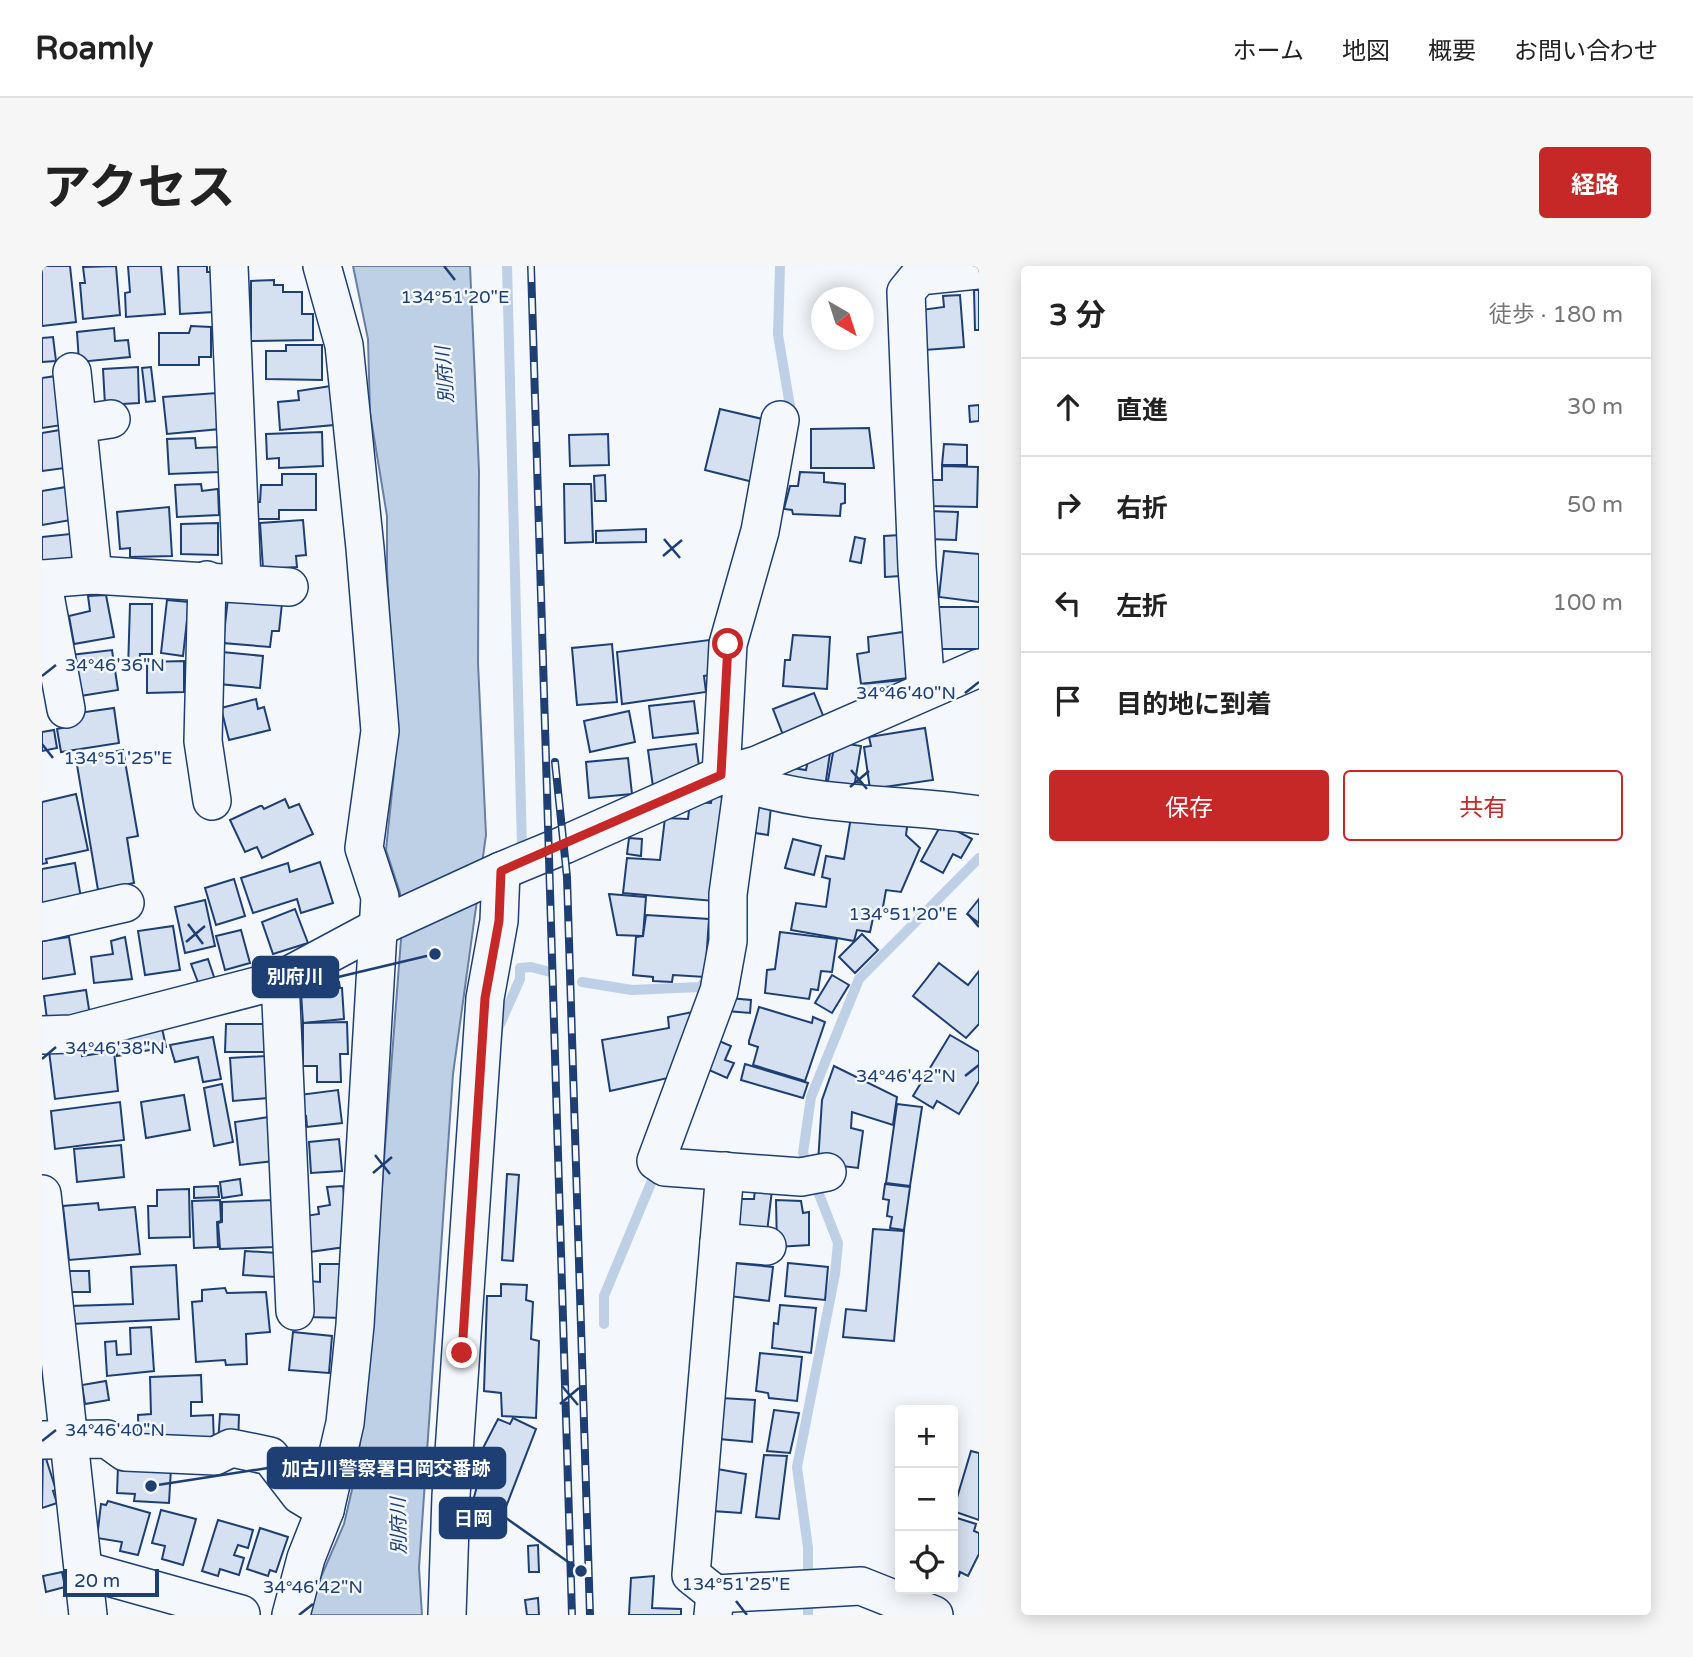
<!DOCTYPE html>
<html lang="ja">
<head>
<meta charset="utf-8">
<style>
	body { margin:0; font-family:"Varela Round","Noto Sans JP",sans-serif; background:#f6f6f6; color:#222 }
	.controls { position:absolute; right:21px; bottom:21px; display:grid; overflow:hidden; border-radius:7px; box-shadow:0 4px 18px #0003 }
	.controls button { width:63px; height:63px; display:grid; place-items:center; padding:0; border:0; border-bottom:2px solid #e0e0e0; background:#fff; color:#222; font:35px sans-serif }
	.compass { position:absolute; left:769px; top:21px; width:63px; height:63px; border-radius:50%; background:#fff; box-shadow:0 4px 18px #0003; rotate:141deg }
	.scale { position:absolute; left:21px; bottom:18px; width:96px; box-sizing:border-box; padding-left:7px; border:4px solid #1d3f73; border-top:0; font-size:19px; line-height:24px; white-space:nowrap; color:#1d3f73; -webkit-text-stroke:5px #f4f7fb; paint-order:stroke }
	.stop { position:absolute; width:21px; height:21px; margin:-16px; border:5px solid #c62828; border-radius:50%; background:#fff }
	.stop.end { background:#c62828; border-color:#fff; box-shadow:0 2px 7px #0008 }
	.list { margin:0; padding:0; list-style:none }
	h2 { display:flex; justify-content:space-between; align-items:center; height:91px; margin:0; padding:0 28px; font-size:30px }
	h2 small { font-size:23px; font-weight:400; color:#767676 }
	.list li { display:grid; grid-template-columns:46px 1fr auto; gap:21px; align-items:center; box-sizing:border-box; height:98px; padding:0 28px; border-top:2px solid #e0e0e0 }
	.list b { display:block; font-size:26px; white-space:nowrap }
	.list em { font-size:23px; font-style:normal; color:#767676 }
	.actions { display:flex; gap:14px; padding:21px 28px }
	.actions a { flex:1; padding:16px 0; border:2px solid #c62828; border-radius:7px; text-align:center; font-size:24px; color:#c62828 }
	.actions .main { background:#c62828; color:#fff }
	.icon { flex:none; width:38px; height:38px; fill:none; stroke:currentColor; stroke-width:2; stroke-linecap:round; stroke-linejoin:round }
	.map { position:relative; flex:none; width:937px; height:1349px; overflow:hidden; border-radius:7px }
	header { display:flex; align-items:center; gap:42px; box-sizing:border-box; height:98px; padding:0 35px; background:#fff; border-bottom:2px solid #e0e0e0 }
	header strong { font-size:33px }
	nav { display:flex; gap:38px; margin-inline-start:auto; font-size:24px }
	.intro { display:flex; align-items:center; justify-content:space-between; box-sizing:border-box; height:168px; padding:0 42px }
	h1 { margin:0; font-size:49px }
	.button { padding:18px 32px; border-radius:7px; background:#c62828; color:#fff; font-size:24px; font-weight:700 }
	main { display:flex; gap:42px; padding:0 42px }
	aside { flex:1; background:#fff; border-radius:7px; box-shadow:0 4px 18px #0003 }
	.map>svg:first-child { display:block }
	.water { fill:#bed0e5; stroke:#687fa3; stroke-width:2 }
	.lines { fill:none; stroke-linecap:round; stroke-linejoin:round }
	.stream { stroke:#bed0e5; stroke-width:10 }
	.building { fill:#d5e0f0; stroke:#1d3f73; stroke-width:2 }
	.minor-casing { stroke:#1d3f73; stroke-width:40 }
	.minor { stroke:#f4f7fb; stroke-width:37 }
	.rail-casing { stroke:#1d3f73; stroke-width:8 }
	.rail { stroke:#f4f7fb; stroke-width:5; stroke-dasharray:16; stroke-linecap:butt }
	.route { stroke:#c62828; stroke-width:9 }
	.ticks { fill:none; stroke:#1d3f73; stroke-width:2.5 }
	.labels { text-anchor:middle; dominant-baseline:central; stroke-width:5; stroke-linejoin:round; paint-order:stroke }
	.water-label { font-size:19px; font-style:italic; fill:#1d3f73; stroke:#f4f7fb }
	.ticks-label { font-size:18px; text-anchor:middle; fill:#1d3f73; stroke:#f4f7fb; stroke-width:5; stroke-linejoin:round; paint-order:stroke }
	.leader { fill:none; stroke:#1d3f73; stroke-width:2.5 }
	.callout-dot { fill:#1d3f73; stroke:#f4f7fb; stroke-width:2.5 }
	.callout { fill:#1d3f73; stroke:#1d3f73; stroke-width:2.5 }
	.callout-label { font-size:19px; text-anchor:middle; font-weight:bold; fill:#fff }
</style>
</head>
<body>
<header>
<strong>Roamly</strong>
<nav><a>ホーム</a><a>地図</a><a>概要</a><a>お問い合わせ</a></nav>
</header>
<div class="intro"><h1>アクセス</h1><a class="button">経路</a></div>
<main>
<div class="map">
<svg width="937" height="1349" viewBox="0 0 937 1349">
	<rect width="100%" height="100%" fill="#f4f7fb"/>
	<!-- water -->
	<polygon class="water" points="311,0 428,0 437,205 436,397 444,569 411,808 377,1302 380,1349 266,1349 266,1341 302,1258 315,1202 326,1103 359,673 358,627 344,584 353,497 345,303 345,250 328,147 326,73"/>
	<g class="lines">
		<!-- stream -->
		<g class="stream">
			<polyline points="465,0 480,581"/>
			<polyline points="738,0 736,69 748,140 746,152"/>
			<polyline points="540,716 590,724 658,721 667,711"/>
			<polyline points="455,765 478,713 478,702 489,701 508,706"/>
			<polyline points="562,1058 562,1030 614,905"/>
			<polyline points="766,1349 766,1282 755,1201 793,1008 796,977 761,887 769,831 817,713 937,592"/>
		</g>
	</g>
	<!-- building -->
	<g class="building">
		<polygon points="4,0 28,0 34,56 0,60 0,1"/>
		<polygon points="74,0 78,49 41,53 38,17 43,17 41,1"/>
		<polygon points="86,0 119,0 123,48 84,51 83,27 88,26"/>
		<polygon points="136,0 165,0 165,6 170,6 172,46 138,48"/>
		<polygon points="232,14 232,19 241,19 241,26 260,26 260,48 271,48 271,74 209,75 209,15"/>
		<polygon points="932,24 937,24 937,64 933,64"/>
		<polygon points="918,29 922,81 883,84 879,44 902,41 901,30"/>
		<polygon points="149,60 169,61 169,91 157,91 157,99 117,99 117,67 147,67"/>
		<polygon points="72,62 73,75 86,74 88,91 37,96 35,66"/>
		<polygon points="11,71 14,95 0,96 0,72"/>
		<polygon points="244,79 280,79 280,114 224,113 224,85 244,85"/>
		<polygon points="96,101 97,137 63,139 61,103"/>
		<polygon points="109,101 113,135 104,136 100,102"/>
		<polygon points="14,110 20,159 0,162 0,112"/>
		<polygon points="289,120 292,159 238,164 236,136 257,134 256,125"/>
		<polygon points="175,127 178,163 125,168 121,131"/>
		<polygon points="937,139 937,155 928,156 927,140"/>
		<polygon points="678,143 729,155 715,217 663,204"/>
		<polygon points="827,162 832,202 769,202 769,163"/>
		<polygon points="18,164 23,202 0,205 0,167"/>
		<polygon points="280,166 281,200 237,202 237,192 225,193 224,168"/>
		<polygon points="566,168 567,199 528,200 527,169"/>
		<polygon points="153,172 154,182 178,181 177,206 127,208 125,173"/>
		<polygon points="902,178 925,179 925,199 900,199"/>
		<polygon points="900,200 936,201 935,241 885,240 885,214 900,214"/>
		<polygon points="758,206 782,207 782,216 803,218 803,237 799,238 798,250 751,248 750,244 742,243 748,220 756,220"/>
		<polygon points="240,208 274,208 274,244 237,244 237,253 211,253 212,236 218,236 219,219 240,219"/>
		<polygon points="563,209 564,235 553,235 552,210"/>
		<polygon points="159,218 160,225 176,223 177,249 135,251 133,219"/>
		<polygon points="522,218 549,218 551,276 523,277"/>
		<polygon points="24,221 29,254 0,259 0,225"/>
		<polygon points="127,241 130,290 88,291 88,282 78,283 75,246"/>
		<polygon points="887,245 916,246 914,274 886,273"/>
		<polygon points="261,254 264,289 254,290 255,301 221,303 218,257"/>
		<polygon points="176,257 176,289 139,288 139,258"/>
		<polygon points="604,263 604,276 554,277 554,265"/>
		<polygon points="28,268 32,301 0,304 0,271"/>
		<polygon points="858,269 859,310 843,311 842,270"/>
		<polygon points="813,271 823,273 819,297 808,295"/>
		<polygon points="902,285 937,288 937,336 897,331"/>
		<polygon points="64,329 72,371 32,378 27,350 48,345 46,330"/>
		<polygon points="186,332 240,337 237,365 230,365 228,381 181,377"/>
		<polygon points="125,334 147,336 141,390 119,387"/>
		<polygon points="88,338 110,338 110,388 98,388 97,403 86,404"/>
		<polygon points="893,341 937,341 937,383 892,383"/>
		<polygon points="861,366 866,412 819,418 815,388 827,386 826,371"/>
		<polygon points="751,369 788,371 785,423 741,420 743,394 748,394"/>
		<polygon points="667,374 671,409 662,410 664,426 580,438 575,386"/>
		<polygon points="570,378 575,436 535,439 530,382"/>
		<polygon points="70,384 76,424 32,431 29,389"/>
		<polygon points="180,386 221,390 218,422 177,418"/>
		<polygon points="142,395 142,426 105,427 105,396"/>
		<polygon points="862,414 861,421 821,437 819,418"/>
		<polygon points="772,427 784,457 743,474 731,443"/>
		<polygon points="214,433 216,443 222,441 228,464 187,474 179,442"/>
		<polygon points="652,435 656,467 611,472 607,440"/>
		<polygon points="72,442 77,477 19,486 15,463 30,460 29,448"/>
		<polygon points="587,445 593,476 548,486 542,455"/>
		<polygon points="883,462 891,514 828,523 822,481 829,480 827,471"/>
		<polygon points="12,464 15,482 0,485 0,466"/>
		<polygon points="793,476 819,480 813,516 820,517 818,525 785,520"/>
		<polygon points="654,478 658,507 611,521 606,484"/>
		<polygon points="81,484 96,570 85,572 92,617 56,624 34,493"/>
		<polygon points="768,484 788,487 783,521 723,512 731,499 764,504"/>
		<polygon points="586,492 590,528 547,532 544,496"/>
		<polygon points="34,528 46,584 4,593 5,597 0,598 0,536"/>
		<polygon points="670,529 681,531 672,635 581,627 585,592 618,594 623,552 646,553 648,536 669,537"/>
		<polygon points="243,533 247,542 257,538 271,568 220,592 215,581 203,586 188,554 218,540 220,540 222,543"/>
		<polygon points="717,539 729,541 726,569 713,567"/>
		<polygon points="810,545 866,554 864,569 878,582 859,626 844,624 839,652 831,652 828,666 815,664 812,675 749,664 754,637 784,641 788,613 780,611 784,590 802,593"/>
		<polygon points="900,557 930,573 919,592 911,588 901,607 879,595"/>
		<polygon points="587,572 600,573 599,590 585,588"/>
		<polygon points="751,573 779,580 772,609 743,602"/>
		<polygon points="278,596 291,637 259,647 255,633 211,647 199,612 246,597 248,606"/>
		<polygon points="33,597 39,632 0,640 0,603"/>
		<polygon points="192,613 203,650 174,659 163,622"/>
		<polygon points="567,628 604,631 601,670 575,669"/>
		<polygon points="937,633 937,657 925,648"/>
		<polygon points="163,634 173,680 143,687 133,641"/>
		<polygon points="253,643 266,677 231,688 220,656"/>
		<polygon points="604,649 667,653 663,711 631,709 630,716 611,715 611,711 591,709 594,671 601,670"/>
		<polygon points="131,660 138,704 103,709 96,665"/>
		<polygon points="199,664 208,697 183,704 174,670"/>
		<polygon points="738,666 795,673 790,706 779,705 776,724 769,723 767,733 723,727 725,704 733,703"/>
		<polygon points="820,668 836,684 813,707 797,691"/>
		<polygon points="27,671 33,708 0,713 0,675"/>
		<polygon points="83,671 90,713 52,717 49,691 71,688 69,675"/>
		<polygon points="166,693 173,714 157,719 149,698"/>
		<polygon points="897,697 926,719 937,705 937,758 924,772 871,730"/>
		<polygon points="790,709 807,719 790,747 773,737"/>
		<polygon points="297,716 298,722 300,722 302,753 261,757 259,727 271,727 270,718"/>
		<polygon points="44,724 49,756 6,761 2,730"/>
		<polygon points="687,732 709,734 708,747 685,745"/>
		<polygon points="717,741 770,757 771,751 783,756 763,815 711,799 716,781 707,778 707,775"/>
		<polygon points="660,744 635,810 568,825 560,774 627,762 626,751"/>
		<polygon points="305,756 306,788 298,788 299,816 275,816 275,800 261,800 261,757"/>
		<polygon points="184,758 227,758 226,786 183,786"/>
		<polygon points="120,762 124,781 75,790 72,771"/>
		<polygon points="908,769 937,786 937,815 917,848 895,835 891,842 871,830"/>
		<polygon points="171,771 179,813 161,816 156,791 133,796 128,779"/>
		<polygon points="670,772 689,780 683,794 692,797 685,812 658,800"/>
		<polygon points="39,780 40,790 72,785 76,825 13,833 7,785"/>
		<polygon points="224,790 226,832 191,835 188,792"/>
		<polygon points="703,798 766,817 761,832 699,814"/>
		<polygon points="792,800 855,831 851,859 810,846 809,862 821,865 816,902 776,897 780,834"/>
		<polygon points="180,818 191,876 172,880 162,822"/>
		<polygon points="296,824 300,857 265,861 264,850 259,850 257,829"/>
		<polygon points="142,829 148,864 104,872 99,836"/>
		<polygon points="78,836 82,874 13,883 9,845"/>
		<polygon points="855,838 880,841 868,920 844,917"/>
		<polygon points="227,851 232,895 198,899 193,856"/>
		<polygon points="297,873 300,905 269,907 267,876"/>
		<polygon points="79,879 82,911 35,916 32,883"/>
		<polygon points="465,908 477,909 471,995 460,994"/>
		<polygon points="198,913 200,929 180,932 178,916"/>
		<polygon points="843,918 868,921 862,964 848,962 850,951 845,950 847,934 841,933"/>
		<polygon points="176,920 177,931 152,932 152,921"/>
		<polygon points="301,920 305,959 303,981 267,986 263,950 277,948 276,941 288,939 285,921"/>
		<polygon points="147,923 148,971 107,972 106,940 115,940 115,924"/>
		<polygon points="713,923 730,924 725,966 690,961 694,933 712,933"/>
		<polygon points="178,934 179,955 175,956 176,981 152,982 150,935"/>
		<polygon points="233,934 234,981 178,983 176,957 180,956 180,936"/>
		<polygon points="734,934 759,935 761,947 767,946 767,979 735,981"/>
		<polygon points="56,937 57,944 93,941 98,988 27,994 21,940"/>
		<polygon points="831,963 862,965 852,1075 801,1071 804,1043 824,1045"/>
		<polygon points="203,985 236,987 235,1011 201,1009"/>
		<polygon points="691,997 731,1001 727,1035 687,1030"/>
		<polygon points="746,997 786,1001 783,1034 743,1030"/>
		<polygon points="278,998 302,998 300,1052 265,1051 267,1015 278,1016"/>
		<polygon points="134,999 137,1053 29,1058 28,1040 91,1038 89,1001"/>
		<polygon points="27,1005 47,1005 48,1026 28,1026"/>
		<polygon points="459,1018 485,1019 484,1034 491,1036 489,1073 497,1075 494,1152 460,1150 459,1127 442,1125 445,1030 459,1030"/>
		<polygon points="183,1022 185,1027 224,1026 228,1066 204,1068 205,1098 184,1099 183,1094 154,1096 150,1036 160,1035 160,1024"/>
		<polygon points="738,1039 774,1042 769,1087 730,1082 732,1057 736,1058"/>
		<polygon points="109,1061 112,1105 65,1110 63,1076 74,1075 75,1089 89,1088 88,1062"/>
		<polygon points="251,1066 290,1070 287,1107 247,1104"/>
		<polygon points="718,1087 760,1091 755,1135 727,1132 726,1127 714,1125"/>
		<polygon points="159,1109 160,1136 149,1136 149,1150 171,1149 172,1177 97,1180 96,1149 109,1148 108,1111"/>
		<polygon points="64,1115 67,1134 43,1138 40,1119"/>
		<polygon points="679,1132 713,1134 710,1176 677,1173"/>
		<polygon points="732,1144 757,1147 748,1187 725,1185"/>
		<polygon points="178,1148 197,1149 196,1179 176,1178"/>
		<polygon points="471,1152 494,1163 462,1246 431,1235 435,1220 433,1219 446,1187 440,1184 456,1153 468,1158"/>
		<polygon points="1,1183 14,1224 11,1225 15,1237 0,1242"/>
		<polygon points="929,1185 937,1187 937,1254 911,1245"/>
		<polygon points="722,1189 745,1190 737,1253 714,1251"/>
		<polygon points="76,1200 129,1202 127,1237 92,1235 93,1228 75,1227"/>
		<polygon points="675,1203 704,1208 699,1247 670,1245"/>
		<polygon points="66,1235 108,1247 96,1289 78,1285 80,1276 55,1272 59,1238 64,1239"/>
		<polygon points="119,1244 154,1253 141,1299 120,1293 123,1280 110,1277"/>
		<polygon points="915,1252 934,1258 932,1265 937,1267 937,1288 926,1310 918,1306 917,1310 911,1308 911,1264"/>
		<polygon points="176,1254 211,1264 206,1282 196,1279 192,1289 202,1292 197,1309 178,1303 176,1310 160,1305"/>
		<polygon points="218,1262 246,1271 234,1306 228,1304 226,1310 205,1303"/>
		<polygon points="496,1279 497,1306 487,1306 486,1280"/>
		<polygon points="20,1306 23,1321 4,1326 1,1310"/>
		<polygon points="612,1310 610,1342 639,1343 639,1349 587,1349 589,1312"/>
		<polygon points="496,1332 497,1349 485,1349 483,1334"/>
	</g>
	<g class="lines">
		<!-- minor casing -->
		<g class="minor-casing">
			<g id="minor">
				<polyline points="187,0 200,317"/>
				<polyline points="30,106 51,309"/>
				<polyline points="36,158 69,153"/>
				<polyline points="0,313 51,309 247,321"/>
				<polyline points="0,313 24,443"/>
				<polyline points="165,314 161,475 170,535"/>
				<polyline points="884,424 875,301 864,26 877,10 937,4"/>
				<polyline points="679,509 686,378 718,265 738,154"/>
				<path d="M680 509C761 543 851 536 937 549"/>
				<polyline points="701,518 686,628 686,675 677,725 614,895 623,901 759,911 785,906"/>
				<polyline points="0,656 83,637"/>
				<polyline points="238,714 253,1045"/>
				<polyline points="0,769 30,768 238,714 335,662 459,605 522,579 679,509 715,499 937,402"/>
				<polyline points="0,928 46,1349"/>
				<polyline points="677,976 725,980"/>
				<polyline points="0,1174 65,1173 83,1186 173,1190 189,1182 228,1190 258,1229 283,1244"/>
				<polyline points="41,1304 199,1348"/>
				<polyline points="673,1328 819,1320 892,1349"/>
				<polyline points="249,1349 264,1292 283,1244 303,1157 313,1059 338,631 322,582 338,465 323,282 302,79 280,0"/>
				<polyline points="405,1349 409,1230 443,732 457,655 459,605"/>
				<polyline points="671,1349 673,1328 649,1309 683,905"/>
			</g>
		</g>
		<!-- minor -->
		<use href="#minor" class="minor"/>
		<!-- rail casing -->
		<g class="rail-casing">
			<g id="rail">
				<polyline points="489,0 530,1349"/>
				<polyline points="513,496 525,611 548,1349"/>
			</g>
		</g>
		<!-- rail -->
		<use href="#rail" class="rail"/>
	</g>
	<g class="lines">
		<!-- route -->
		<polyline class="route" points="420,1087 443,732 457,655 459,605 679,509 686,378"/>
	</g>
	<!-- ticks -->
	<path class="ticks" d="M402 0 413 14M622 273 638 292M621 290 640 274M0 410 14 399M923 427 937 416M0 478 11 492M809 504 825 523M808 521 827 505M926 648 937 661M146 658 161 678M144 676 163 660M0 793 14 781M923 810 937 799M333 889 348 908M331 907 350 891M520 1120 536 1139M518 1138 537 1122M0 1175 14 1164M694 1335 705 1349M257 1349 271 1338"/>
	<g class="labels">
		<!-- water labels -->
		<g class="water-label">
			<text transform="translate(403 109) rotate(-94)">別府川</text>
			<text transform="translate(357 1260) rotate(-91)">別府川</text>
		</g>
	</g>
	<g class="ticks-label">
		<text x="413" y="37">134°51'20"E</text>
		<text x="73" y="405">34°46'36"N</text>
		<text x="864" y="433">34°46'40"N</text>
		<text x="76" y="498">134°51'25"E</text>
		<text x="861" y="654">134°51'20"E</text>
		<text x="73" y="788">34°46'38"N</text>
		<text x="864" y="816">34°46'42"N</text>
		<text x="73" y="1170">34°46'40"N</text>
		<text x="694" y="1324">134°51'25"E</text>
		<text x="271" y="1327">34°46'42"N</text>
	</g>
	<!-- callouts -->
	<path class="leader" d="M393 688L296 711M109 1220L226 1202M539 1305L464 1252"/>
	<g class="callout-dot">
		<circle cx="393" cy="688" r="7"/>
		<circle cx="109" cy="1220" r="7"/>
		<circle cx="539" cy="1305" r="7"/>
	</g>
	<g class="callout">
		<rect x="211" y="691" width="85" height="40" rx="7"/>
		<rect x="226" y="1182" width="237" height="40" rx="7"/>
		<rect x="398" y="1232" width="66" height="40" rx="7"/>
	</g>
	<g class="callout-label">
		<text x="253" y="717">別府川</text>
		<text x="344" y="1209">加古川警察署日岡交番跡</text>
		<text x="431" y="1259">日岡</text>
	</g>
</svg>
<div class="controls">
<button>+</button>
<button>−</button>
<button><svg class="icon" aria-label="locate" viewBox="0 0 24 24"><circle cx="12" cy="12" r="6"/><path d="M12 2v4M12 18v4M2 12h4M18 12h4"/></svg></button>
</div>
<svg class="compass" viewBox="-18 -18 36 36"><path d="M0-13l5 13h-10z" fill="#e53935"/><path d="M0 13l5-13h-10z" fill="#767676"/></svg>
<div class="scale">20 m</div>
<div class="stop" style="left:686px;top:378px"></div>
<div class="stop end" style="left:420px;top:1087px"></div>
</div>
<aside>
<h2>3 分<small>徒歩 · 180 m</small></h2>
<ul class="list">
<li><svg class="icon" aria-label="ahead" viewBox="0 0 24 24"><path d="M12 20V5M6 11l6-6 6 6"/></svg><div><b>直進</b></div><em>30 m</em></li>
<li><svg class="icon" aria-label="right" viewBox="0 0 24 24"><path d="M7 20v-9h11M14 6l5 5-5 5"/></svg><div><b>右折</b></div><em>50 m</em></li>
<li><svg class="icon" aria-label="left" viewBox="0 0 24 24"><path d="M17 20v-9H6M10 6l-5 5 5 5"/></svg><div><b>左折</b></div><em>100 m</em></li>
<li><svg class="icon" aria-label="arrive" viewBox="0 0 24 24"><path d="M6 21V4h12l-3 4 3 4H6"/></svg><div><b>目的地に到着</b></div></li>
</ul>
<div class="actions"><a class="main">保存</a><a>共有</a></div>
</aside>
</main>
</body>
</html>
